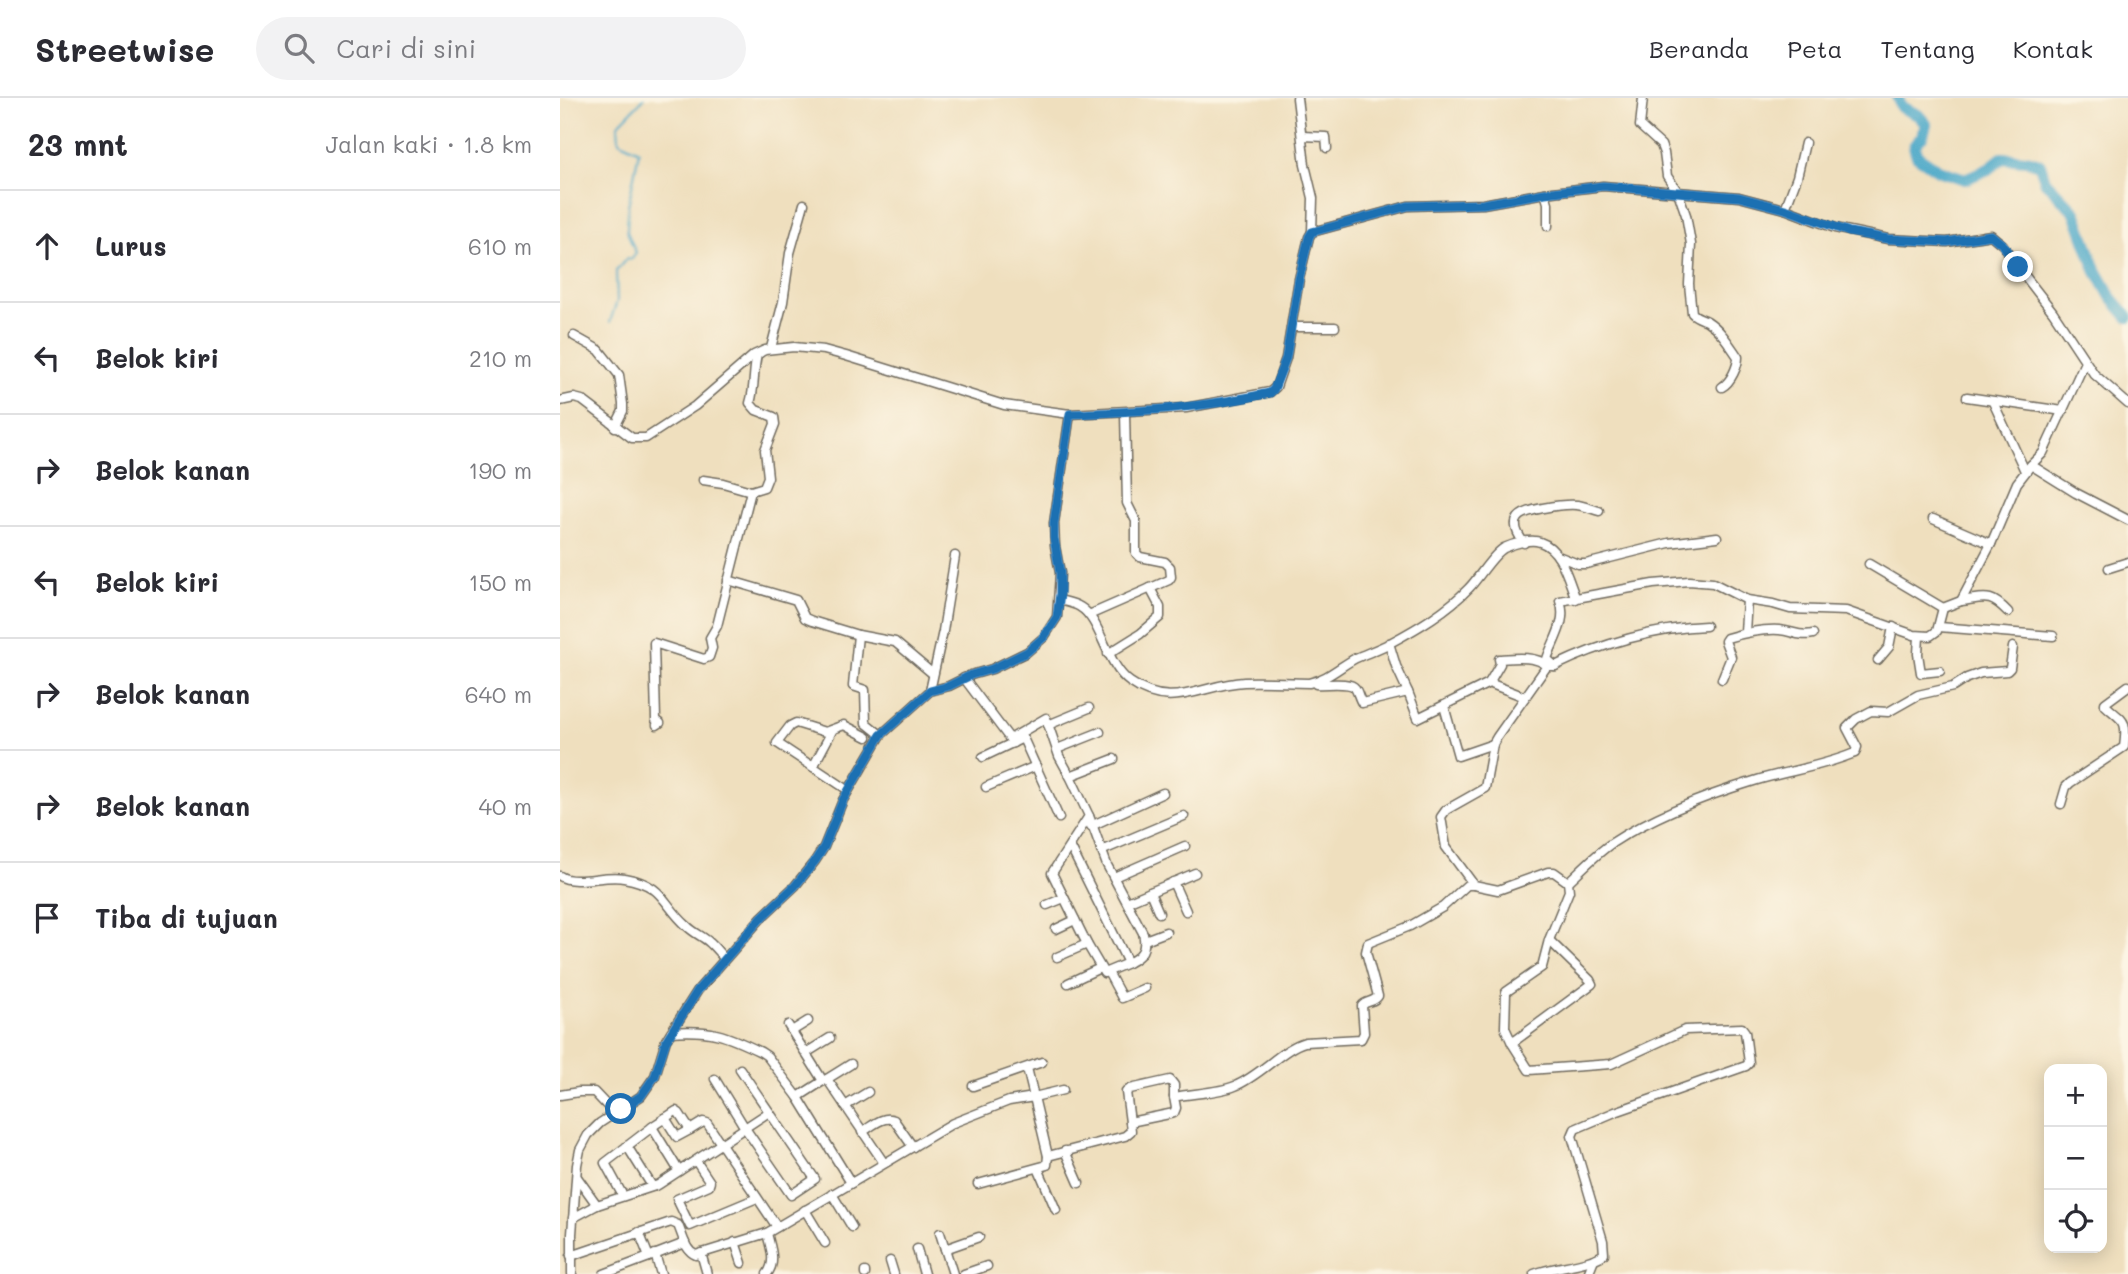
<!DOCTYPE html>
<html lang="id">
<head>
<meta charset="utf-8">
<style>
	body { margin:0; font-family:Mali,sans-serif; background:#f2f2f3; color:#2b2b33 }
	.controls { position:absolute; right:21px; bottom:21px; display:grid; overflow:hidden; border-radius:14px; box-shadow:0 4px 18px #0003 }
	.controls button { width:63px; height:63px; display:grid; place-items:center; padding:0; border:0; border-bottom:2px solid #e1e1e2; background:#fff; color:#2b2b33; font:35px sans-serif }
	.stop { position:absolute; width:21px; height:21px; margin:-16px; border:5px solid #1f6fb2; border-radius:50%; background:#fff }
	.stop.end { background:#1f6fb2; border-color:#fff; box-shadow:0 2px 7px #0008 }
	.list { margin:0; padding:0; list-style:none }
	h2 { display:flex; justify-content:space-between; align-items:center; height:91px; margin:0; padding:0 28px; font-size:30px }
	h2 small { font-size:23px; font-weight:400; color:#7c7c81 }
	.list li { display:grid; grid-template-columns:46px 1fr auto; gap:21px; align-items:center; box-sizing:border-box; height:112px; padding:0 28px; border-top:2px solid #e1e1e2 }
	.list b { display:block; font-size:26px; white-space:nowrap }
	.list em { font-size:23px; font-style:normal; color:#7c7c81 }
	.icon { flex:none; width:38px; height:38px; fill:none; stroke:currentColor; stroke-width:2; stroke-linecap:round; stroke-linejoin:round }
	.map { position:relative; flex:none; width:1568px; height:1176px; overflow:hidden }
	header { display:flex; align-items:center; gap:42px; box-sizing:border-box; height:98px; padding:0 35px; background:#fff; border-bottom:2px solid #e1e1e2 }
	header strong { font-size:33px }
	nav { display:flex; gap:38px; margin-inline-start:auto; font-size:24px }
	.search { width:490px; height:63px; background:#f2f2f3; display:flex; align-items:center; gap:18px; box-sizing:border-box; padding:0 24px; border-radius:38px; color:#7c7c81; font-size:26px }
	main { display:flex }
	aside { flex:1; background:#fff }
	.map>svg:first-child { display:block }
	.lines { fill:none; stroke-linecap:round; stroke-linejoin:round }
	.stream { stroke:#4aa7c8; stroke-width:2 }
	.river { stroke:#4aa7c8; stroke-width:12 }
	.minor-casing { stroke:#706a5e; stroke-width:11 }
	.minor { stroke:#fff; stroke-width:8 }
	.route { stroke:#1f6fb2; stroke-width:9 }
</style>
</head>
<body>
<header>
<strong>Streetwise</strong>
<div class="search"><svg class="icon" aria-label="search" viewBox="0 0 24 24"><circle cx="10" cy="10" r="6"/><path d="M15 15l6 6"/></svg>Cari di sini</div>
<nav><a>Beranda</a><a>Peta</a><a>Tentang</a><a>Kontak</a></nav>
</header>
<main>
<aside>
<h2>23 mnt<small>Jalan kaki · 1.8 km</small></h2>
<ul class="list">
<li><svg class="icon" aria-label="ahead" viewBox="0 0 24 24"><path d="M12 20V5M6 11l6-6 6 6"/></svg><div><b>Lurus</b></div><em>610 m</em></li>
<li><svg class="icon" aria-label="left" viewBox="0 0 24 24"><path d="M17 20v-9H6M10 6l-5 5 5 5"/></svg><div><b>Belok kiri</b></div><em>210 m</em></li>
<li><svg class="icon" aria-label="right" viewBox="0 0 24 24"><path d="M7 20v-9h11M14 6l5 5-5 5"/></svg><div><b>Belok kanan</b></div><em>190 m</em></li>
<li><svg class="icon" aria-label="left" viewBox="0 0 24 24"><path d="M17 20v-9H6M10 6l-5 5 5 5"/></svg><div><b>Belok kiri</b></div><em>150 m</em></li>
<li><svg class="icon" aria-label="right" viewBox="0 0 24 24"><path d="M7 20v-9h11M14 6l5 5-5 5"/></svg><div><b>Belok kanan</b></div><em>640 m</em></li>
<li><svg class="icon" aria-label="right" viewBox="0 0 24 24"><path d="M7 20v-9h11M14 6l5 5-5 5"/></svg><div><b>Belok kanan</b></div><em>40 m</em></li>
<li><svg class="icon" aria-label="arrive" viewBox="0 0 24 24"><path d="M6 21V4h12l-3 4 3 4H6"/></svg><div><b>Tiba di tujuan</b></div></li>
</ul>
</aside>
<div class="map">
<svg width="1568" height="1176" viewBox="0 0 1568 1176">
	<rect width="100%" height="100%" fill="#fcf5e5"/>
	<filter id="ink" filterUnits="userSpaceOnUse"><feTurbulence type="fractalNoise" baseFrequency=".0143" numOctaves="2"/><feDisplacementMap in="SourceGraphic" scale="14" xChannelSelector="R" yChannelSelector="G"/><feConvolveMatrix kernelMatrix="1 2 1 2 8 2 1 2 1" color-interpolation-filters="sRGB"/></filter>
	<filter id="wash" filterUnits="userSpaceOnUse"><feTurbulence type="fractalNoise" baseFrequency=".00686" numOctaves="4" result="noise"/><feDisplacementMap in="SourceGraphic" scale="28" xChannelSelector="R" yChannelSelector="G"/><feGaussianBlur stdDeviation="1.57" result="paint"/><feColorMatrix in="noise" values="0 0 0 0 0 0 0 0 0 0 0 0 0 0 0 0 0 1.4 0 .05"/><feComposite in="paint" operator="in"/></filter>
	<g filter="url(#wash)">
		<rect width="100%" height="100%" fill="#efdfbe"/>
		<g class="lines">
			<!-- stream -->
			<polyline class="stream" points="50,224 57,203 56,173 67,160 72,161 76,155 67,134 68,108 79,53 59,43 58,27 84,0"/>
			<!-- river -->
			<polyline class="river" points="1338,0 1341,9 1358,17 1366,26 1363,37 1354,48 1357,58 1378,72 1405,81 1428,71 1442,60 1466,62 1480,66 1485,83 1515,114 1536,172 1551,199 1568,219"/>
		</g>
	</g>
	<g filter="url(#ink)">
		<g class="lines">
			<!-- minor casing -->
			<g class="minor-casing">
				<g id="minor">
					<polyline points="737,0 745,67 753,100 752,134"/>
					<path d="M1083 0 1080 28 1101 47 1104 55 1107 78 1118 94 1126 117 1131 146 1129 186 1132 215C1137 220 1141 220 1147 223 1161 232 1169 246 1178 259 1178 268 1171 284 1162 289"/>
					<polyline points="742,38 766,39 767,50"/>
					<polyline points="985,95 988,105 988,128"/>
					<polyline points="1225,111 1237,79 1245,45"/>
					<polyline points="732,229 775,229"/>
					<polyline points="14,238 39,252 59,277 63,306 63,313 55,329"/>
					<polyline points="211,250 223,204 230,155 244,106"/>
					<polyline points="1407,299 1503,313"/>
					<polyline points="0,303 14,300 22,302 72,340 86,340 135,308 194,257 205,252 234,249 264,252 286,258 444,307 510,316 626,310 710,294 716,289 726,260 739,181 749,139 752,134 848,108 923,106 985,95 1043,88 1179,99 1225,111 1275,130 1328,141 1387,144 1431,137 1443,147 1458,169 1493,214 1534,276 1568,306"/>
					<polyline points="1433,304 1465,373"/>
					<polyline points="1471,367 1483,355 1525,264"/>
					<polyline points="143,382 163,385 191,393"/>
					<polyline points="1373,421 1431,446"/>
					<path d="M964 445C946 421 960 414 983 410 994 408 1006 406 1017 407 1025 408 1032 411 1039 413"/>
					<polyline points="998,458 1018,466 1026,466 1109,445 1157,439"/>
					<polyline points="1309,466 1383,510 1401,503 1431,446 1457,385 1471,367 1516,395 1568,422"/>
					<polyline points="1549,470 1568,464"/>
					<polyline points="168,482 236,502 245,520 252,523 298,537 335,544 373,576"/>
					<path d="M499 502C506 504 514 505 520 509 541 521 546 567 570 584 612 614 642 586 684 584 706 583 728 585 749 585 768 581 779 569 796 560 807 555 819 551 830 545 858 530 887 513 909 490 919 480 932 457 944 450 953 446 971 440 980 444 1002 451 1008 482 1016 501"/>
					<path d="M1401 503C1425 500 1430 495 1448 514"/>
					<polyline points="529,517 609,482 611,479 610,469 605,464 580,459 576,455 576,423 567,405 565,315"/>
					<polyline points="1379,529 1493,538"/>
					<polyline points="1185,534 1187,502"/>
					<polyline points="298,537 293,588 305,592 306,625 321,637"/>
					<polyline points="1359,538 1358,556 1361,575 1380,573"/>
					<polyline points="829,545 836,568 848,594"/>
					<polyline points="548,556 580,536 600,519 600,509 590,490"/>
					<polyline points="1318,562 1329,549 1333,529"/>
					<path d="M995 568C1040 546 1096 530 1146 528"/>
					<polyline points="404,580 453,645"/>
					<path d="M1162 581 1171 559 1165 543 1167 540C1184 535 1201 531 1219 532 1233 533 1238 539 1253 536"/>
					<polyline points="929,585 965,599"/>
					<path d="M756 586C765 587 790 583 795 590 798 594 799 601 802 605L848 594 858 620 929 585 940 566 939 561C953 560 977 557 987 568"/>
					<polyline points="370,593 383,533 395,458"/>
					<polyline points="884,608 898,658 933,646"/>
					<path d="M97 627 100 625 96 622 94 545 144 561 149 559 152 550 150 540 157 528 191 393 204 389 208 379 205 352 215 326 214 319 196 312 190 305C195 290 193 272 197 257L200 255"/>
					<polyline points="488,627 529,610"/>
					<polyline points="450,641 486,620 499,658 510,678"/>
					<polyline points="497,651 540,634"/>
					<polyline points="423,659 463,640 499,720"/>
					<polyline points="253,669 272,633"/>
					<polyline points="426,689 476,668"/>
					<polyline points="288,692 217,645 230,628 236,625 265,634 284,627 307,639"/>
					<path d="M1501 706 1506 689 1510 685 1564 649C1568 620 1563 624 1545 607V605L1568 588"/>
					<polyline points="531,728 603,695"/>
					<path d="M510 748 568 865C582 858 587 851 583 835L547 767 529 718"/>
					<polyline points="541,753 624,718"/>
					<path d="M0 778C15 788 45 776 64 780 105 787 102 806 127 828 134 835 142 838 149 844 155 849 159 855 164 860"/>
					<polyline points="554,779 625,748"/>
					<polyline points="613,784 626,813"/>
					<path d="M914 787 938 792 988 774H994L1008 784C1022 771 1036 756 1052 745 1093 718 1148 697 1194 683 1227 673 1260 669 1292 656L1295 655 1297 649 1287 630 1296 621 1311 613 1328 614 1358 597 1393 589 1407 580 1421 575 1447 573 1450 570 1453 549"/>
					<polyline points="590,794 599,815"/>
					<polyline points="567,804 635,775"/>
					<polyline points="487,807 504,800"/>
					<polyline points="496,831 515,822"/>
					<polyline points="585,842 606,834"/>
					<polyline points="527,846 492,775 529,718 510,678 554,661"/>
					<polyline points="497,859 527,846 544,875 568,865"/>
					<polyline points="548,874 562,900 585,890"/>
					<polyline points="508,885 540,870"/>
					<polyline points="228,927 263,983"/>
					<polyline points="232,933 248,923"/>
					<path d="M111 934C151 931 166 937 201 954L207 958 238 999"/>
					<polyline points="952,945 945,930 946,894 982,869 989,842 1009,793 1008,784"/>
					<polyline points="246,955 270,940"/>
					<polyline points="467,970 474,999 503,992"/>
					<polyline points="155,981 185,1030 231,1097 255,1081 180,971"/>
					<polyline points="267,981 291,966"/>
					<polyline points="413,988 482,964"/>
					<polyline points="0,997 19,994 34,994 54,1015"/>
					<polyline points="285,1008 308,994"/>
					<polyline points="105,1020 117,1039 130,1032"/>
					<polyline points="570,1024 566,994 570,991 610,982 614,987 614,999"/>
					<polyline points="92,1029 119,1073"/>
					<path d="M302 1034C311 1029 323 1017 334 1022L353 1049"/>
					<polyline points="67,1048 92,1088"/>
					<polyline points="505,1053 519,1085"/>
					<polyline points="136,1063 150,1084 149,1087 117,1101 130,1128 197,1100"/>
					<polyline points="478,1070 496,1112"/>
					<polyline points="17,1079 37,1107 98,1087 209,1014"/>
					<polyline points="291,1085 238,999 263,983 267,981 324,1065"/>
					<polyline points="418,1086 487,1067 488,1058"/>
					<polyline points="272,1096 292,1129"/>
					<polyline points="63,1098 45,1065 96,1026 116,1013 119,1015 130,1032 143,1024 147,1025 217,1129"/>
					<polyline points="245,1112 265,1145"/>
					<polyline points="13,1120 37,1107"/>
					<polyline points="79,1134 89,1159 125,1145"/>
					<path d="M207 1135C210 1149 217 1163 207 1176"/>
					<polyline points="380,1135 393,1176"/>
					<polyline points="175,1144 182,1165"/>
					<polyline points="357,1151 364,1176"/>
					<polyline points="385,1151 419,1139"/>
					<polyline points="141,1155 147,1176"/>
					<polyline points="95,1156 101,1176"/>
					<path d="M11 1158 111 1124 118 1127C123 1138 125 1153 136 1157L207 1135 393 1025 449 1003 474 999 488 1058 565 1038 571 1033 570 1024 614 1015 616 1010 614 999C633 995 658 995 675 988 700 978 723 950 745 944L801 941 804 935 802 908C806 902 814 905 818 898L806 854 808 845 850 828 883 809 907 787H914L886 749 881 719 886 712 925 690 933 646 937 639 987 568H995L987 561C993 542 1008 523 1000 503L1093 486 1129 483 1153 485 1187 502 1213 506 1230 511 1286 513 1354 537 1370 538 1377 533 1383 510"/>
					<polyline points="330,1163 334,1176"/>
					<polyline points="305,1174 305,1176"/>
					<polyline points="12,1176 12,1136 17,1067 20,1052 28,1037 40,1025 81,998 95,978 106,942 138,892 202,819 235,788 255,763 264,749 283,702 321,637 370,593 389,588 411,577 432,571 467,554 484,539 497,519 500,475 495,448 494,425 510,316"/>
					<polyline points="44,1176 89,1159"/>
					<polyline points="404,1176 427,1168"/>
					<path d="M974 1176C993 1168 1029 1167 1044 1156L1043 1143 1012 1038 1015 1031 1055 1014 1186 968 1189 965 1185 934 1182 930 1125 932 1051 966 969 972 952 945 1032 886 1030 882 989 842"/>
					<polyline points="1028,1176 1034,1161"/>
				</g>
			</g>
			<!-- minor -->
			<use href="#minor" class="minor"/>
		</g>
	</g>
	<g class="lines" filter="url(#ink)">
		<!-- route -->
		<path class="route" d="M61 1011 81 998 95 978 106 943 138 892 202 819 235 788 255 763 264 749 283 702 321 637 370 593 389 588 411 577 432 571 467 554 484 539 497 519 500 496V475L494 440V425L510 316C578 314 643 310 710 295L714 291 726 260 739 181 749 139 752 134 848 108 923 106 985 95 1043 88 1179 99 1225 111 1289 134 1328 141 1387 144 1431 137 1443 147 1458 169"/>
	</g>
</svg>
<div class="controls">
<button>+</button>
<button>−</button>
<button><svg class="icon" aria-label="locate" viewBox="0 0 24 24"><circle cx="12" cy="12" r="6"/><path d="M12 2v4M12 18v4M2 12h4M18 12h4"/></svg></button>
</div>
<div class="stop" style="left:61px;top:1011px"></div>
<div class="stop end" style="left:1458px;top:169px"></div>
</div>
</main>
</body>
</html>
